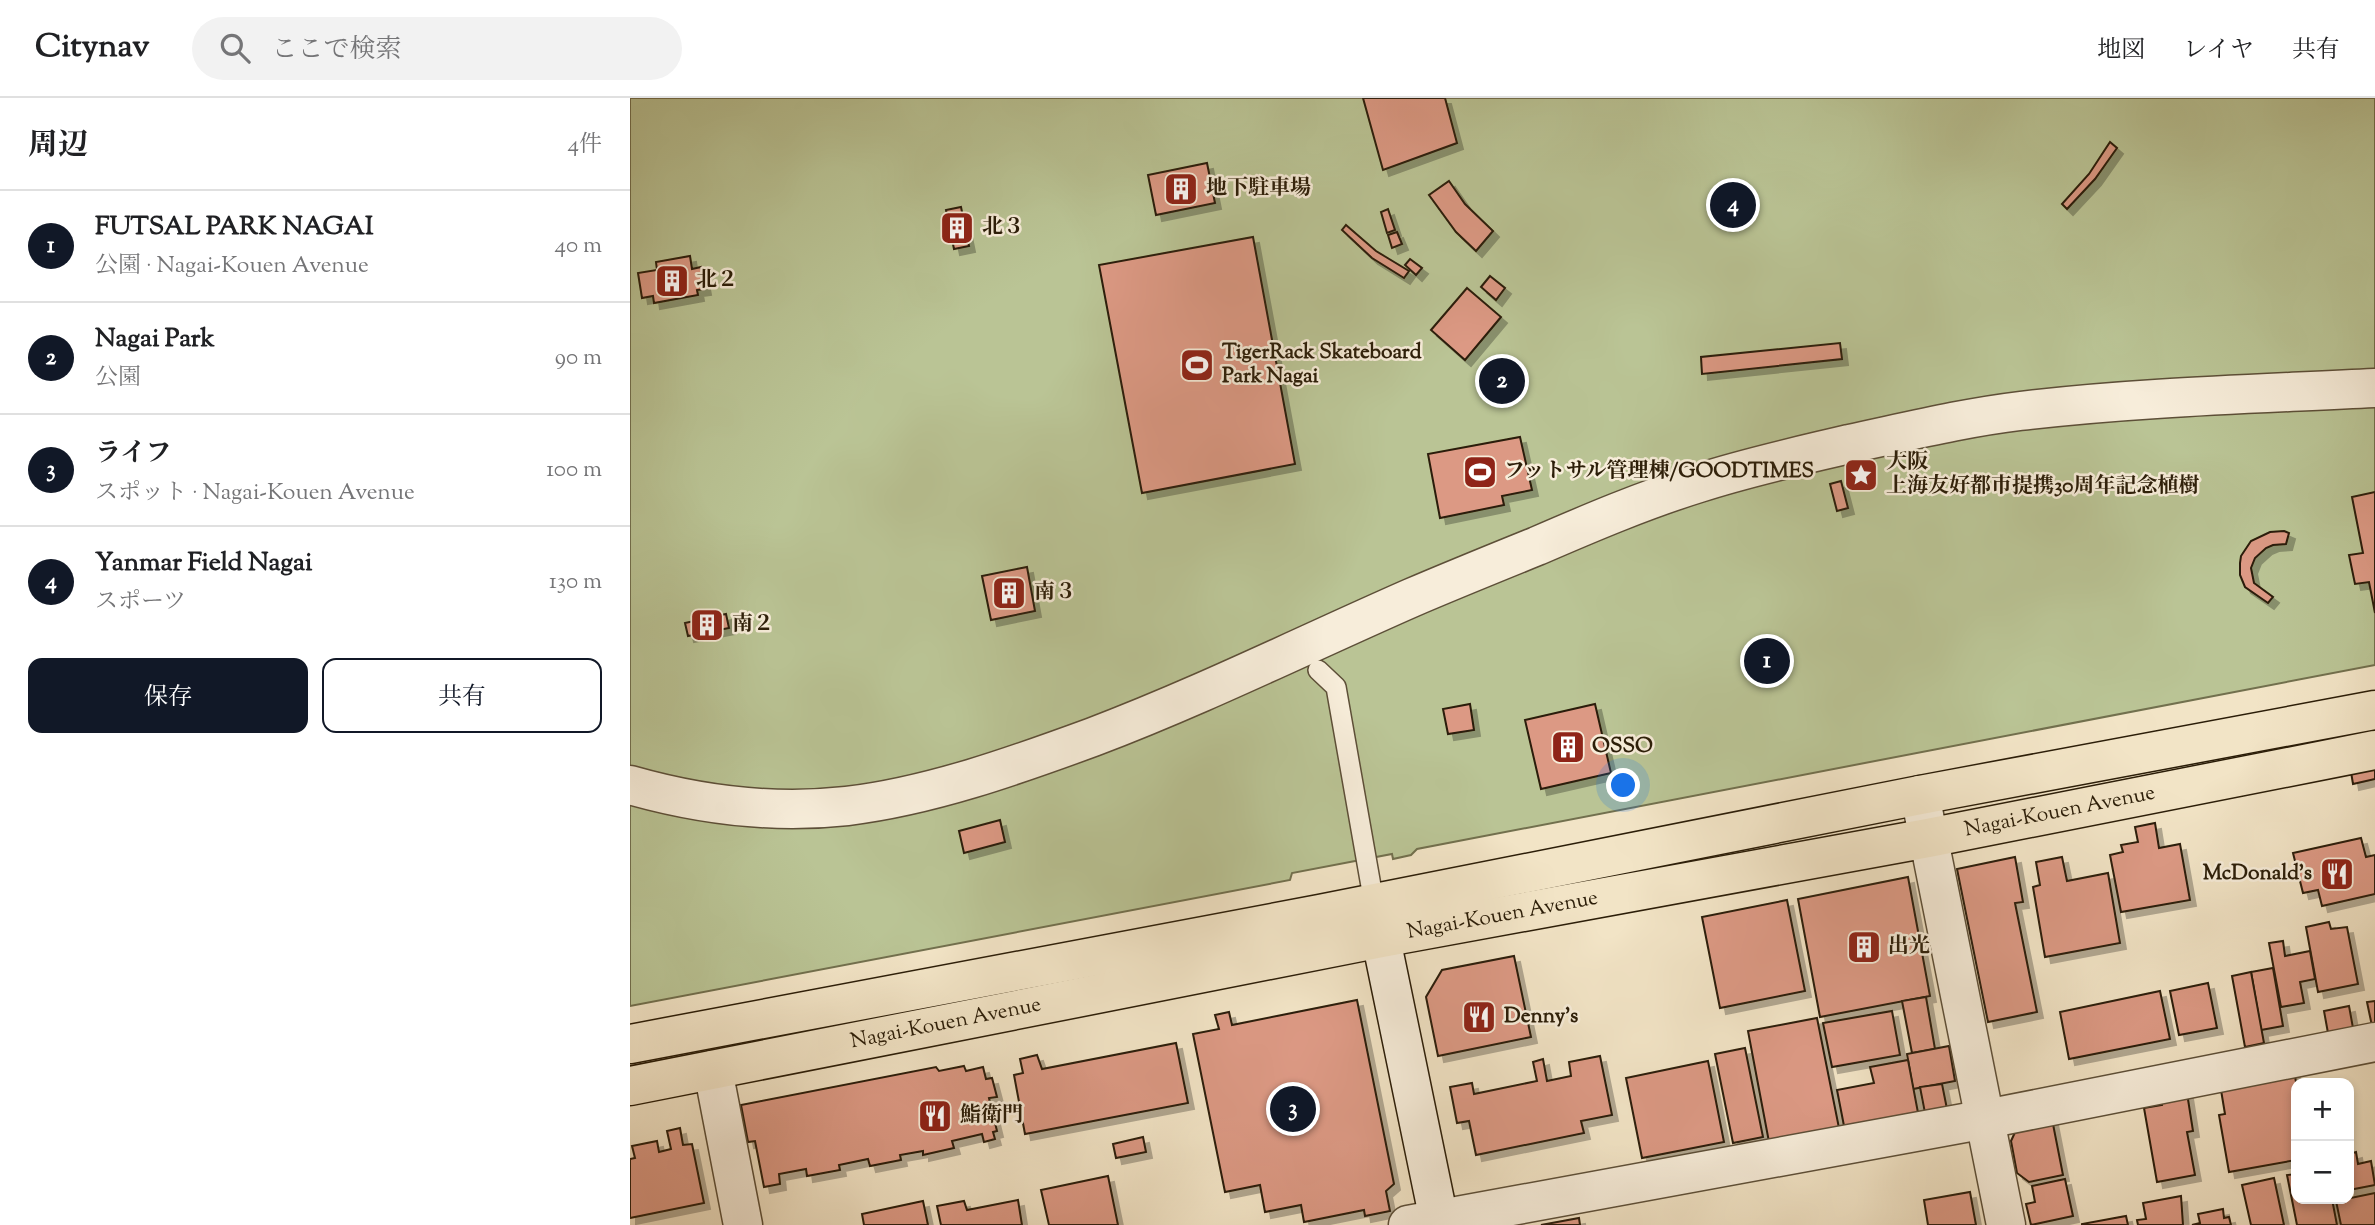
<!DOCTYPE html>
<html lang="ja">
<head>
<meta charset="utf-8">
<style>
	body { margin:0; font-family:"Sorts Mill Goudy","Noto Serif JP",serif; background:#f2f2f2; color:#202124 }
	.controls { position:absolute; right:21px; bottom:21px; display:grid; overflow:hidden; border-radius:14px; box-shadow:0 4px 10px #0003 }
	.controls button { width:63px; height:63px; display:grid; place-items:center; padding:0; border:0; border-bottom:2px solid #e0e0e0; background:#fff; color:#202124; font:35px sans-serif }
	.you { position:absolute; left:994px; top:688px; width:24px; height:24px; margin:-18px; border:5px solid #fff; border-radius:50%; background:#1a73e8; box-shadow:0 0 0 10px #1a73e833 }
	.badge { display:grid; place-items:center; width:46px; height:46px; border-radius:50%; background:#111827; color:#fff; font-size:23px; font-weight:700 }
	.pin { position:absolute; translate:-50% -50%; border:4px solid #fff; box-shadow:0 2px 7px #0006 }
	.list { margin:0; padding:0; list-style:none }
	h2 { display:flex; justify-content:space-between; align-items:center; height:91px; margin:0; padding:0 28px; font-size:30px }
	h2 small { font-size:23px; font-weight:400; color:#757577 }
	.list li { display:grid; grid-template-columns:46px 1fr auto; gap:21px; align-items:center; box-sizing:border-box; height:112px; padding:0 28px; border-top:2px solid #e0e0e0 }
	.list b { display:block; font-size:26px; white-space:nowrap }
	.list p { margin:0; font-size:23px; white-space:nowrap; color:#757577 }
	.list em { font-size:23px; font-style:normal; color:#757577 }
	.actions { display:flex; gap:14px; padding:21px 28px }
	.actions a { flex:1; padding:16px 0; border:2px solid #111827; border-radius:14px; text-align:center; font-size:24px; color:#111827 }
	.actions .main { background:#111827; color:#fff }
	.icon { flex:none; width:38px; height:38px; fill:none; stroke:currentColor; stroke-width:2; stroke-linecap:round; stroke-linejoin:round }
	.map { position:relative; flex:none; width:1745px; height:1127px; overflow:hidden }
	header { display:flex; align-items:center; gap:42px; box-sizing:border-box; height:98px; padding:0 35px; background:#fff; border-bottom:2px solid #e0e0e0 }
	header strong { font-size:33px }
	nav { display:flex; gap:38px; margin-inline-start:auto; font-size:24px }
	.search { width:490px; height:63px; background:#f2f2f2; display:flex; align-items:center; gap:18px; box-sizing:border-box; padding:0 24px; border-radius:38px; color:#757577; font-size:26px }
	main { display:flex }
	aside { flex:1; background:#fff }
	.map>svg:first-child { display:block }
	.green { fill:#bac495; stroke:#72704e; stroke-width:2 }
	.building { fill:#dc9984; stroke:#2b1d08; stroke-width:2; filter:url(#shadow) }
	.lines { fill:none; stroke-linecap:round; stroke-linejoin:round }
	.lane-casing { stroke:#5d4f38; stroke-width:22 }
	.street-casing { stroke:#5d4f38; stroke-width:41 }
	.secondary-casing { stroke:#2b1d08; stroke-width:41 }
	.highway-casing { stroke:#2b1d08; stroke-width:41 }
	.lane { stroke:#f7edda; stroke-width:19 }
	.street { stroke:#f7edda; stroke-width:38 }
	.secondary { stroke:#f7edda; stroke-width:38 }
	.highway { stroke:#f2e4c6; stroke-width:38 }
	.labels { text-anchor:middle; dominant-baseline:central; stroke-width:5; stroke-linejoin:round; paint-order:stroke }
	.poi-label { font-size:21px; font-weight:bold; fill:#2b1d08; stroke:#f7edda; text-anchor:start }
	.street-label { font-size:21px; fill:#2b1d08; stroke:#f7edda }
</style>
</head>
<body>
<header>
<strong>Citynav</strong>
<div class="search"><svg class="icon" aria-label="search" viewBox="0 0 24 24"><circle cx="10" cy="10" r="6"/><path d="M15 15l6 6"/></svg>ここで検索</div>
<nav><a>地図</a><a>レイヤ</a><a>共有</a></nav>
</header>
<main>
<aside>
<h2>周辺<small>4件</small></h2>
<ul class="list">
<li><span class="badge">1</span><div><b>FUTSAL PARK NAGAI</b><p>公園 · Nagai-Kouen Avenue</p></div><em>40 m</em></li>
<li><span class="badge">2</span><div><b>Nagai Park</b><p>公園</p></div><em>90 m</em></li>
<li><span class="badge">3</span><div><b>ライフ</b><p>スポット · Nagai-Kouen Avenue</p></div><em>100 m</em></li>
<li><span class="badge">4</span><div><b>Yanmar Field Nagai</b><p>スポーツ</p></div><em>130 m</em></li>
</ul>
<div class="actions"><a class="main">保存</a><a>共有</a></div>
</aside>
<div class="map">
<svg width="1745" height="1127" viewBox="0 0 1745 1127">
	<defs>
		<filter id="shadow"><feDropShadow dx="6" dy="6" stdDeviation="0" flood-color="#0004"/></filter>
	</defs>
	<rect width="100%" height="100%" fill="#f2e4c6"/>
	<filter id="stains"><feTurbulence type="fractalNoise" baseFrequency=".00286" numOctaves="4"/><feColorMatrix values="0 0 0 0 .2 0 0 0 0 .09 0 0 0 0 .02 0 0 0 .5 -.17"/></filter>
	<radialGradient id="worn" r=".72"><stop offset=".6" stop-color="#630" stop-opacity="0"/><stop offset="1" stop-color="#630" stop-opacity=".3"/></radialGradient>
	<!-- green -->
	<polygon class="green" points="0,0 1745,0 1745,567 787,751 781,757 763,761 762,756 662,775 660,782 0,908"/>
	<!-- building -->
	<g class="building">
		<polygon points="733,0 815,0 827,45 753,72"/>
		<polygon points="1480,44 1487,50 1465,81 1437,111 1432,106 1459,76"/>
		<polygon points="577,65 585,105 526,117 518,77"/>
		<polygon points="819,83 835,106 863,133 846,153 826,134 799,97"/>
		<polygon points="331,109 339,148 324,151 316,112"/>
		<polygon points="758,111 765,132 757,135 751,114"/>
		<polygon points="716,127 746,153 779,173 774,180 742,160 712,132"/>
		<polygon points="767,134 772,146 762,150 758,137"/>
		<polygon points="623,139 665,366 512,395 469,167"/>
		<polygon points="60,158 62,171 71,169 75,191 67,192 68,197 24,205 23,198 12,200 8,175 27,172 26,164"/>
		<polygon points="780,161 792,170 786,177 775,167"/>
		<polygon points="860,178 875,190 866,202 851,189"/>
		<polygon points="837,190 871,219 835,262 801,232"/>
		<polygon points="1210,245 1212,261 1072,276 1071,259"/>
		<polygon points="890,339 902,392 872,398 874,407 810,420 798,356"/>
		<polygon points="1211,383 1218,410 1207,413 1200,386"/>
		<polygon points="1745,394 1745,515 1739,484 1725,486 1719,457 1733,455 1722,399"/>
		<polygon points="1654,433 1659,435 1656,446 1643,447 1636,450 1625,460 1621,470 1624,485 1643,499 1638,505 1615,489 1610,477 1610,465 1611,458 1621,443 1640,434"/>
		<polygon points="397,469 405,513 361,522 352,478"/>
		<polygon points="96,516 99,530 58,538 55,525"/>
		<polygon points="840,606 844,632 818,636 813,611"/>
		<polygon points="965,606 981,675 911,691 895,622"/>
		<polygon points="1745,669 1745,681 1723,686 1721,674"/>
		<polygon points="370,722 375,744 334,755 329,733"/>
		<polygon points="1525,725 1529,750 1550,746 1560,802 1491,814 1480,757 1493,754 1491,747 1508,744 1505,729"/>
		<polygon points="1731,740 1736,759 1745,757 1745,796 1692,808 1688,792 1673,795 1663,755"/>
		<polygon points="1385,759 1393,804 1385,805 1407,914 1358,924 1327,771"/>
		<polygon points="1432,759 1437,783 1478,775 1490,845 1415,859 1403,789 1410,787 1406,764"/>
		<polygon points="1278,779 1300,898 1190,919 1168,801"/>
		<polygon points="1157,802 1175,893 1090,910 1072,819"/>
		<polygon points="1699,824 1701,831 1717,829 1728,886 1688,894 1676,829"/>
		<polygon points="1653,843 1655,858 1680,853 1685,881 1670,884 1674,905 1651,909 1639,845"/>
		<polygon points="884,858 901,939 808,958 796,899 812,872"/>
		<polygon points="1643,870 1653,928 1631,932 1621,874"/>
		<polygon points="1621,874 1634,945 1615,949 1602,878"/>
		<polygon points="1578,885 1587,930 1549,937 1540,893"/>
		<polygon points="1530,893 1540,941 1439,961 1430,914"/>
		<polygon points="1296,899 1305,951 1282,955 1272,903"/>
		<polygon points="727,902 764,1086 756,1093 760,1113 735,1118 734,1112 674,1124 671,1107 635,1114 630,1087 595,1094 563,936 589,931 585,917 599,914 602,927"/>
		<polygon points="1745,903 1745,927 1742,928 1737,904"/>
		<polygon points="1719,908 1723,930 1698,935 1694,913"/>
		<polygon points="1262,913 1270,957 1202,969 1193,925"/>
		<polygon points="1187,920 1209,1030 1139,1044 1118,933"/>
		<polygon points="546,945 558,1005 395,1036 384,977 393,975 390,961 407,957 412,971"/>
		<polygon points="1319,948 1325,983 1283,991 1277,956"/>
		<polygon points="1115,950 1133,1039 1103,1045 1085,956"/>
		<polygon points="970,958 982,1017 951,1023 954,1035 846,1057 839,1023 827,1025 820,989 842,985 844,996 907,983 903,964 913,961 917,983 941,978 939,964"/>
		<polygon points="1278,962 1289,1020 1215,1033 1207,992 1244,985 1240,969"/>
		<polygon points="1078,963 1094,1044 1012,1060 996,980"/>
		<polygon points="334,968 336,973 353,969 356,981 362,980 367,999 359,1000 367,1033 363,1034 365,1041 354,1044 352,1036 322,1043 324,1050 293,1057 293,1053 270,1057 271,1062 240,1068 238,1061 209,1067 210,1072 177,1078 176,1071 149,1076 150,1086 134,1089 125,1043 118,1044 111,1007 306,969 309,973"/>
		<polygon points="1664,973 1666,984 1673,983 1674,985 1666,985 1666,1062 1599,1074 1589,1017 1595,1016 1590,986"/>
		<polygon points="1312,986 1317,1011 1295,1015 1290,989"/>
		<polygon points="1557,995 1563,1033 1557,1034 1565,1077 1527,1084 1514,1010 1532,1007 1531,999"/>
		<polygon points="1422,1021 1433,1077 1399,1084 1387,1075 1381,1043 1388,1028"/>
		<polygon points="50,1030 53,1047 62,1046 74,1105 0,1120 0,1061 5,1060 2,1048 27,1043 29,1054 41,1051 37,1033"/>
		<polygon points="513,1039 516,1054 486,1060 483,1046"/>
		<polygon points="1726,1054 1728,1066 1741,1063 1745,1087 1719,1092 1719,1056"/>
		<polygon points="1666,1076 1666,1101 1702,1101 1707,1127 1667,1127 1657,1077"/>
		<polygon points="478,1078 488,1127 419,1127 411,1092"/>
		<polygon points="1644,1080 1654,1127 1621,1127 1612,1087"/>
		<polygon points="1435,1081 1443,1118 1401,1127 1396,1106 1405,1104 1402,1088"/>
		<polygon points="1340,1094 1346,1127 1298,1127 1294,1102"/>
		<polygon points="1745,1095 1745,1127 1711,1127 1706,1103"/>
		<polygon points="1551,1098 1553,1127 1508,1127 1507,1122 1516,1121 1513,1105"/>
		<polygon points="388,1102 392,1127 311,1127 307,1108 334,1103 337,1112"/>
		<polygon points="293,1103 298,1127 234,1127 232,1116"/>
		<polygon points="1593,1111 1594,1120 1599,1119 1601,1127 1562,1127 1570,1125 1568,1116"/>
		<polygon points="1496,1118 1498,1127 1452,1127 1452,1126"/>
		<polygon points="949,1120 950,1127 911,1127"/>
	</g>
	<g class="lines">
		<!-- lane casing -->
		<g class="lane-casing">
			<polyline id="lane" points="688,572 706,589 744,805"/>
		</g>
		<!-- street casing -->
		<g class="street-casing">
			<g id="street">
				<path d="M0 687C70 707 144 716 217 708 300 698 384 668 463 639 571 598 674 547 781 500 823 482 865 465 907 448 960 425 1014 402 1069 385 1118 369 1169 358 1219 346 1276 334 1332 320 1390 313 1508 299 1626 296 1745 290"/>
				<polyline points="1290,697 1376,1127"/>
				<polyline points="83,972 113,1127"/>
				<polyline points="778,1127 1356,1021 1745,944"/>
			</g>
		</g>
		<!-- secondary casing -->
		<g class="secondary-casing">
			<polyline id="secondary" points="744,807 810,1127"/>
		</g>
		<!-- highway casing -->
		<g class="highway-casing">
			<g id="highway">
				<polyline points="0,946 690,816 1290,697 1745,612"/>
				<path id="s1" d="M0 988 751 840 1298 740 1745 652"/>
			</g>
		</g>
		<!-- lane -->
		<use href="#lane" class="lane"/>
		<!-- street -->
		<use href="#street" class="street"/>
		<!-- secondary -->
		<use href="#secondary" class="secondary"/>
		<!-- highway -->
		<use href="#highway" class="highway"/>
	</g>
	<!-- icons -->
	<defs>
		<g id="building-square" transform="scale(1.75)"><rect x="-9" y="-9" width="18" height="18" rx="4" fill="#8f2418" stroke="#f7edda"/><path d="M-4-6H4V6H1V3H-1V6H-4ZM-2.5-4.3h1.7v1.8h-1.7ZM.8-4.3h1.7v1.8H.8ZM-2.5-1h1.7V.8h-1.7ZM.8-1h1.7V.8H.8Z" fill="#fff"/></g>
		<g id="stadium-square" transform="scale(1.75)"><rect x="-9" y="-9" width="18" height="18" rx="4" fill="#8f2418" stroke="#f7edda"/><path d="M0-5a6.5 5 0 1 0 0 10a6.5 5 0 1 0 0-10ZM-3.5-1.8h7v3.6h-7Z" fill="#fff"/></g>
		<g id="sight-square" transform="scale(1.75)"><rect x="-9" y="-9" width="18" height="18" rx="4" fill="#8f2418" stroke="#f7edda"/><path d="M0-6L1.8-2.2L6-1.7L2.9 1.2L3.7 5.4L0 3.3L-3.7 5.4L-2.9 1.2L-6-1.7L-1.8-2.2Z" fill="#fff"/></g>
		<g id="restaurant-square" transform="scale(1.75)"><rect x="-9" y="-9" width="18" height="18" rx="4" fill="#8f2418" stroke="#f7edda"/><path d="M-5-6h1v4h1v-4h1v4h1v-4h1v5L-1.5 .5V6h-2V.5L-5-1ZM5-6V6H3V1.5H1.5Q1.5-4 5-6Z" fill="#fff"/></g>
	</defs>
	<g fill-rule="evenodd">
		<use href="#building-square" x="551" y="91"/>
		<use href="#building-square" x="327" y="130"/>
		<use href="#building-square" x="42" y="183"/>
		<use href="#stadium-square" x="567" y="267"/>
		<use href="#stadium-square" x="850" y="374"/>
		<use href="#sight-square" x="1231" y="377"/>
		<use href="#building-square" x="379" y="495"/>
		<use href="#building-square" x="77" y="527"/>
		<use href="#building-square" x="938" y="649"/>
		<use href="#restaurant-square" x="1707" y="776"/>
		<use href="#building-square" x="1234" y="849"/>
		<use href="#restaurant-square" x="849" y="919"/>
		<use href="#restaurant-square" x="305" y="1018"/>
	</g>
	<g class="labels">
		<!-- poi labels -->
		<g class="poi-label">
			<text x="576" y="91">地下駐車場</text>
			<text x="352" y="130">北３</text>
			<text x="66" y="183">北２</text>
			<text x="592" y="255">TigerRack Skateboard<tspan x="592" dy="24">Park Nagai</tspan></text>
			<text x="1256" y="365">大阪<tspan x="1256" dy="24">上海友好都市提携30周年記念植樹</tspan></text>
			<text x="874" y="374">フットサル管理棟/GOODTIMES</text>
			<text x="404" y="495">南３</text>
			<text x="102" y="527">南２</text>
			<text x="962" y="649">OSSO</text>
			<text x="1682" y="776" text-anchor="end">McDonald's</text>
			<text x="1258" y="849">出光</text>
			<text x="874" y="919">Denny's</text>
			<text x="330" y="1018">鮨衛門</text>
		</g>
		<!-- street labels -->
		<g class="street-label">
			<text stroke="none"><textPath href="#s1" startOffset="1456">Nagai-Kouen Avenue</textPath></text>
			<text stroke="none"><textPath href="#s1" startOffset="889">Nagai-Kouen Avenue</textPath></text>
			<text stroke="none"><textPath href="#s1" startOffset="322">Nagai-Kouen Avenue</textPath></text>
		</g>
	</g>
	<rect width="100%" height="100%" filter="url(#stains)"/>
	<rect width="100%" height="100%" fill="url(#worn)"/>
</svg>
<div class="controls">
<button>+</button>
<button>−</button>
</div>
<div class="you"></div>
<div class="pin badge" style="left:1137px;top:563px">1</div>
<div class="pin badge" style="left:872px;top:283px">2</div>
<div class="pin badge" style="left:663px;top:1011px">3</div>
<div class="pin badge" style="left:1103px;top:107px">4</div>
</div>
</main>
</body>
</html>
